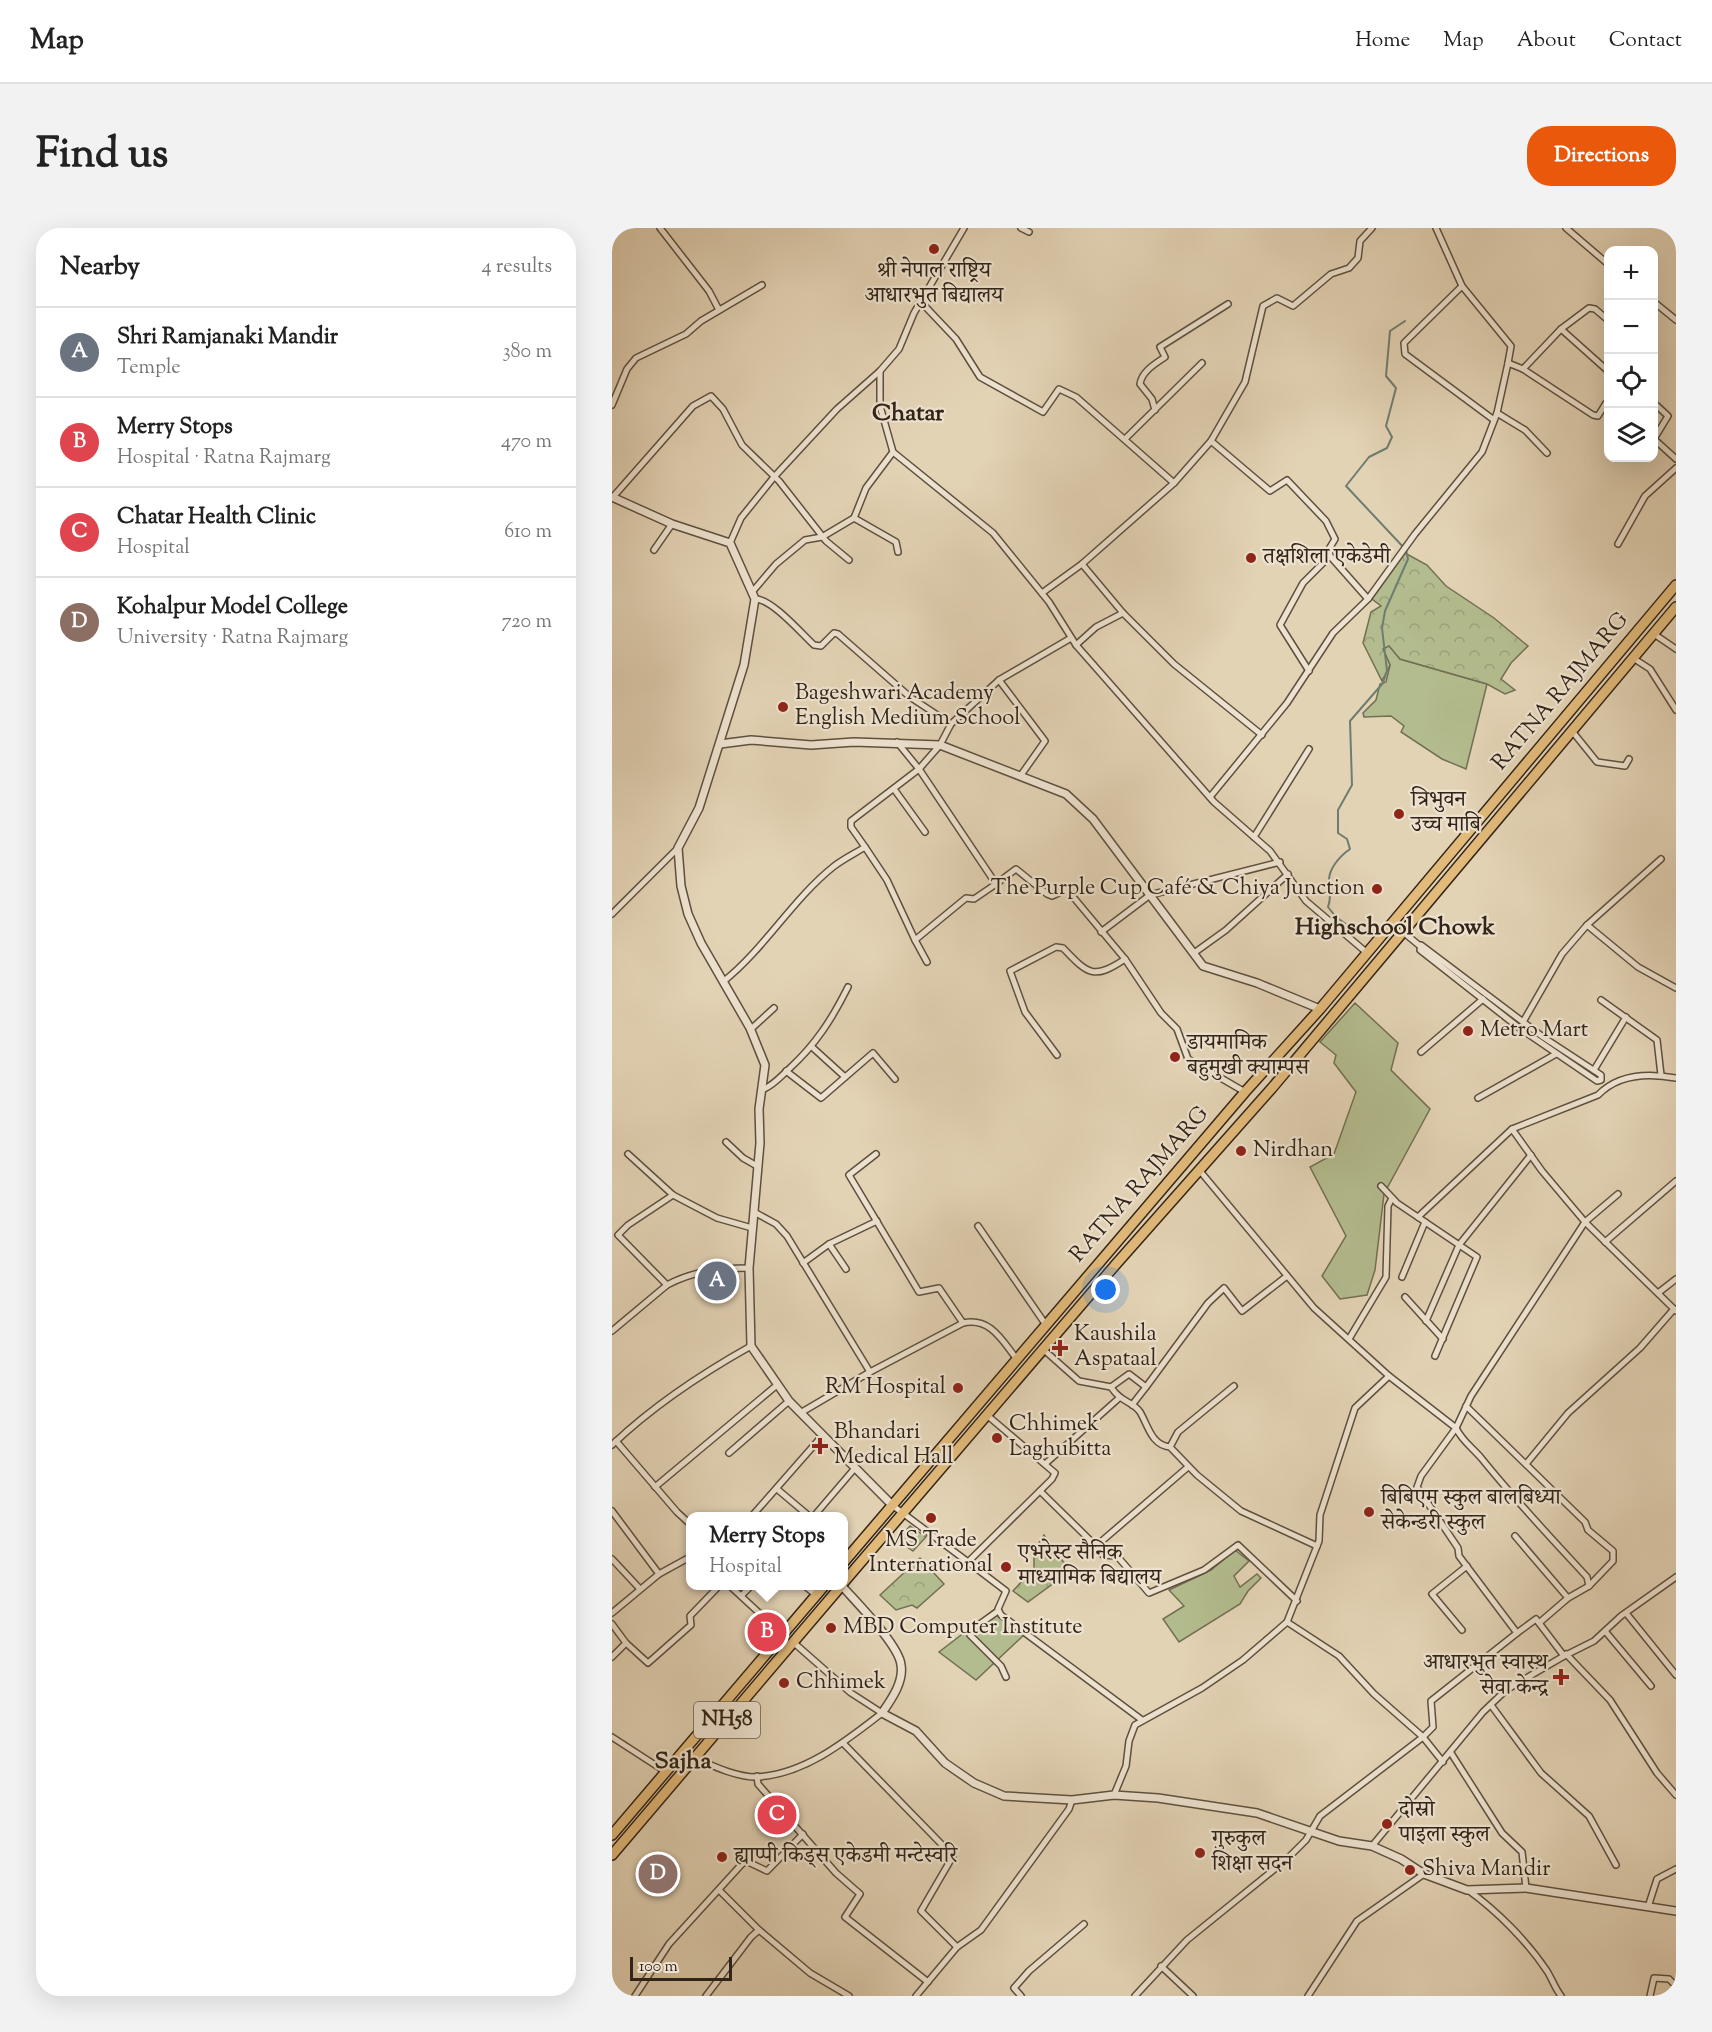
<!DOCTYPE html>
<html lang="en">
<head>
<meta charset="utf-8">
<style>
	body { margin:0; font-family:"Sorts Mill Goudy","Noto Serif Devanagari",serif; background:#f2f2f2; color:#222 }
	.controls { position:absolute; right:18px; top:18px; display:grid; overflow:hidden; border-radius:12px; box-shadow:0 6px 24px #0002 }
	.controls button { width:54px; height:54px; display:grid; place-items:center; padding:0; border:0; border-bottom:2px solid #e0e0e0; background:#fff; color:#222; font:30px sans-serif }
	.scale { position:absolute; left:18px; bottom:15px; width:102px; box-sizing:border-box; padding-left:6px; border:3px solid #322418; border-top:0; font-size:16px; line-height:21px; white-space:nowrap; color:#322418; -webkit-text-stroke:4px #ede2cf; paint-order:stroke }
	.you { position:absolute; left:494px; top:1062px; width:21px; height:21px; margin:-15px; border:4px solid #fff; border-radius:50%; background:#1a73e8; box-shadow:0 0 0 9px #1a73e833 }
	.badge { display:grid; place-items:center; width:39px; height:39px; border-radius:50%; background:#ea580c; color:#fff; font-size:20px; font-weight:700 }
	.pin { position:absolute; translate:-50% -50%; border:3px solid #fff; box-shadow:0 2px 6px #0006 }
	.popup { position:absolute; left:74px; top:1284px; width:162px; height:78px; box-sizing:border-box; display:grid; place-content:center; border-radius:12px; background:#fff; filter:drop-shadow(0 2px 4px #0005); font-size:20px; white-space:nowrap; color:#767676 }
	.popup b { font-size:22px; color:#222 }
	.popup::after { content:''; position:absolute; left:50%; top:100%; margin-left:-12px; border:12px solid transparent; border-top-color:#fff }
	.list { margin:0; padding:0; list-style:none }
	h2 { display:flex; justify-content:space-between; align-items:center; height:78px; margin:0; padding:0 24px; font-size:26px }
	h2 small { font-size:20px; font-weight:400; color:#767676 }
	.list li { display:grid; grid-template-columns:39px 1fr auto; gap:18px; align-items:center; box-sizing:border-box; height:90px; padding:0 24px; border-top:2px solid #e0e0e0 }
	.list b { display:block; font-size:22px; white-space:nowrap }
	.list p { margin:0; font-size:20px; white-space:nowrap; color:#767676 }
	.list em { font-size:20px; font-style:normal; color:#767676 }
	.icon { flex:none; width:33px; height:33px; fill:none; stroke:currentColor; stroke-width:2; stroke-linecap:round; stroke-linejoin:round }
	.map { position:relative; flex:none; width:1064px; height:1768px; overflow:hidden; border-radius:24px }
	header { display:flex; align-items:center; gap:36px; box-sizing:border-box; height:84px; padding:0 30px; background:#fff; border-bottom:2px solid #e0e0e0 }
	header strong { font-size:28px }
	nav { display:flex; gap:33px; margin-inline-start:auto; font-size:21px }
	.intro { display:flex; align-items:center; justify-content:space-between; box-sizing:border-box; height:144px; padding:0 36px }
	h1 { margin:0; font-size:42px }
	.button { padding:15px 27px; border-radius:24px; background:#ea580c; color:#fff; font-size:21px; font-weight:700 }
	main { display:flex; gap:36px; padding:0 36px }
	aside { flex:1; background:#fff; border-radius:24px; box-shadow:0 6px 24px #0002 }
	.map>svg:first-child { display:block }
	.grass { fill:#b3bc8e; stroke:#727053; stroke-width:1.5 }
	.forest { fill:url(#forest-crowns); stroke:#727053; stroke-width:1.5 }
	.park { fill:url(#park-tufts); stroke:#727053; stroke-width:1.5 }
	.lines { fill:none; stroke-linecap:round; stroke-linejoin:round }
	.stream { stroke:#6e7d70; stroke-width:2 }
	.minor-casing { stroke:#5e503f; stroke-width:8 }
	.tertiary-casing { stroke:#5e503f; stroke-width:10 }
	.trunk-casing { stroke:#322418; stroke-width:12 }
	.minor { stroke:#ede2cf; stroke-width:5 }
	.tertiary { stroke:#ede2cf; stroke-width:7 }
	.trunk { stroke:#e2ba7a; stroke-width:9 }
	.poi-dot { fill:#8f2418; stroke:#ede2cf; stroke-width:2 }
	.labels { text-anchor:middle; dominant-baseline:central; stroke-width:4.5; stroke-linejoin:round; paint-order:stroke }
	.shield { fill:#ede2cf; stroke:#6a5d4f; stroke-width:1.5 }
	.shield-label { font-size:21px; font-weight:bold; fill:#322418 }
	.poi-label { font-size:22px; fill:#322418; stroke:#ede2cf; text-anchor:start }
	.street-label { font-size:22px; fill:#322418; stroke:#ede2cf }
	.neighbourhood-label { font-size:24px; font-weight:bold; fill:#322418; stroke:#ede2cf }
</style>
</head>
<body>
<header>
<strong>Map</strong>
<nav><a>Home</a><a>Map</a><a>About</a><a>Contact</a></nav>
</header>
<div class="intro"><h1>Find us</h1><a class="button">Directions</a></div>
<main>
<aside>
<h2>Nearby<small>4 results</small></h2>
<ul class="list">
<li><span class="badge" style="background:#6b7280">A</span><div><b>Shri Ramjanaki Mandir</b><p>Temple</p></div><em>380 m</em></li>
<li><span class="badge" style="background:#e0444e">B</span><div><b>Merry Stops</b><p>Hospital · Ratna Rajmarg</p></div><em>470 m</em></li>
<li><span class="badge" style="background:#e0444e">C</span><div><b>Chatar Health Clinic</b><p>Hospital</p></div><em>610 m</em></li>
<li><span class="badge" style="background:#8d6e63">D</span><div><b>Kohalpur Model College</b><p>University · Ratna Rajmarg</p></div><em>720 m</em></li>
</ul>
</aside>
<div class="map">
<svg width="1064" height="1768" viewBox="0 0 1064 1768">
	<defs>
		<pattern id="forest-crowns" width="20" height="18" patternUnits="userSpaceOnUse" patternTransform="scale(1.5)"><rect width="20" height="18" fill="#b3bc8e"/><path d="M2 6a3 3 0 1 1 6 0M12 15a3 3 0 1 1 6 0" fill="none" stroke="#9aa17a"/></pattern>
		<pattern id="park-tufts" width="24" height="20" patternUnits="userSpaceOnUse" patternTransform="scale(1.5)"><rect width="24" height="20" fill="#b3bc8e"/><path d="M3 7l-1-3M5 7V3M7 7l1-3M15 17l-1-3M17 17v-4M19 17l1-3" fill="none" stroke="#9aa17a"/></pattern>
	</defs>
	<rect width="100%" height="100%" fill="#e3d3b5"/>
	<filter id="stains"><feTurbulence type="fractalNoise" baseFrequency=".00333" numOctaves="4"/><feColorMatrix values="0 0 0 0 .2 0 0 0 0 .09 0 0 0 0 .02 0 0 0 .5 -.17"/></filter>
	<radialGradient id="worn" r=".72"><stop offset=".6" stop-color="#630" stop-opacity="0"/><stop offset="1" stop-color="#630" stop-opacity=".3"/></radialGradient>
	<!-- grass -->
	<g class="grass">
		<polygon points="777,417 788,431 875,456 854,541 830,531 789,504 792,498 779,488 752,489 751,485 764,472 768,456 774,454 778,437 771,421"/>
		<polygon points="743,775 786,815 779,842 818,881 772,966 763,1042 755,1067 728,1071 710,1048 734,1008 698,939 722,926 744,864 722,835 724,827 708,814"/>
		<polygon points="298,1298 314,1309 301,1323 285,1312"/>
		<polygon points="623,1322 637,1333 622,1348 628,1359 645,1346 649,1350 636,1363 628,1376 567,1414 551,1391 572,1378 557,1362 599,1342"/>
		<polygon points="383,1381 413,1406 364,1452 327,1424"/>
	</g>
	<!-- forest -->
	<g class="forest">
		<polygon points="793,325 815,337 834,358 882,390 916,418 899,435 889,451 903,462 893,466 875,456 788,431 777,418 771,421 778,437 770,453 751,415 759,384 769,378 760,371"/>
		<polygon points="308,1330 332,1356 305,1380 300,1377 284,1382 268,1367"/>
	</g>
	<!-- park -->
	<polygon class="park" points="432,1307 458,1343 416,1374 401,1363 422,1340 422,1323"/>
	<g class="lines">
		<!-- stream -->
		<path class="stream" d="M749 707 724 689 716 679C720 668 717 665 717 654 716 641 728 628 738 621L735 611 726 605V582L740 557 738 493 771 455 775 443 770 400 773 383 796 331 794 322 734 258 757 229 775 220 780 209 774 198 784 160 774 148 778 103 793 93"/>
		<!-- minor casing -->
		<g class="minor-casing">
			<g id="minor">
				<polyline points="48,0 97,63 107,82"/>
				<polyline points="409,0 417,4"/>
				<polyline points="824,0 850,58 899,118 896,135"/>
				<polyline points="954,0 996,36"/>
				<polyline points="850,58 792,115 793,126 882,192"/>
				<polyline points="308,73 344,111 368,149 431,184 447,161 464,169 562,255 470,336 430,365"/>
				<polyline points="1042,74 1064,92"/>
				<polyline points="949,101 996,143"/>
				<polyline points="911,141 949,101 977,80 983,81 996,92"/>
				<polyline points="268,143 268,178 281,224 381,305 437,374 464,417 602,574 658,623 694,673 754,724"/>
				<polyline points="1042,175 1056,188 1042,211"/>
				<polyline points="0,177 15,141 24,130 74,106 89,93 150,57"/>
				<path d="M543 182 540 171 528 156C530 143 543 136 553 129L548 119 616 76"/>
				<polyline points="885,185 913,202 935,225"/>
				<polyline points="514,210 590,135"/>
				<polyline points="1042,211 1064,231"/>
				<polyline points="599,213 658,263 675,252 714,293 723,311 717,321 718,328 756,371"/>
				<polyline points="562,255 599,213 633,154 651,78 665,70 681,78 719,46 737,40 746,30 748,13 760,0"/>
				<polyline points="1,269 81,178 99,168 111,181 130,217 167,253 214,313 237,332"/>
				<polyline points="242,290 284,314 286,324"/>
				<polyline points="118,315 129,290 162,249 225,181 268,143 287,121 302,85 352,0"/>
				<polyline points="1006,316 1033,268 1064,240"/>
				<polyline points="42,322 60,296"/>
				<polyline points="141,363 164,336 193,312 210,309 242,290 254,260 281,224"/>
				<path d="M143 371C159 370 190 406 202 417L209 418 222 405 226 406 298 469 339 496"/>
				<polyline points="511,385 562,436 650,507"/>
				<polyline points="1042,406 1064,421"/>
				<polyline points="464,417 484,399 511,385 470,336"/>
				<polyline points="1021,430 1038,441 1064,482"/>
				<polyline points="697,443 668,397 691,355 718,328"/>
				<polyline points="387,452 433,513 409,547"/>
				<polyline points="960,503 985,534 1013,538 1017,531"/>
				<polyline points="285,514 307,541 384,656 404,641 435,666 440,668 453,662 457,664 513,731 549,785 565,801 576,831 633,864"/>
				<polyline points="282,561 313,604"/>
				<polyline points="598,569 675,475 721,405 756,371 803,306 870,224 885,185 896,135 911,141 981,187 986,188 994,175 996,175"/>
				<polyline points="642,609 697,521"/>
				<polyline points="253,619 275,652 303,712"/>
				<polyline points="0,686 66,620"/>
				<polyline points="975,697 1049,631"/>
				<polyline points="489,704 538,667 668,634"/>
				<polyline points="791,704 808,718"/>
				<polygon points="809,717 931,809 989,847 989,852 985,853 906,799 808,722"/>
				<polyline points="582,725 614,702 676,646"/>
				<polyline points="315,734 303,712 354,670 362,671 384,656"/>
				<path d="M112 753C153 720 180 672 221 639 231 631 242 626 253 619L239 599V593L307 541 328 517 339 496 387 452 459 410"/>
				<polyline points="989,772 1045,812 1049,847"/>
				<polyline points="911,794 950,726 975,697 1026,739 1064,760"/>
				<polyline points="138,802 162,780"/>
				<polyline points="200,819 233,849"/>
				<polyline points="809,824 871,771"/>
				<path d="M445 827 413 784 398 743 444 719 451 720C475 745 481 753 513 731"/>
				<polyline points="982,842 1014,789"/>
				<polyline points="174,843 209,870 261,825 283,851"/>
				<path d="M152 861C163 856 169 848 178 840 204 816 220 791 236 759"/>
				<polyline points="866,870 944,826"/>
				<polyline points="900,901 930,943 973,994 1064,1083"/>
				<polyline points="114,914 131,930 145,938"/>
				<polyline points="16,926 61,967 105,990 140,1000"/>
				<path d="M588 943 702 1080 777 1148 844 1200C850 1213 861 1220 870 1231 903 1272 939 1310 975 1349L977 1358 956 1370 903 1308"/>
				<polyline points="769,958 785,975 865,1029 823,1128"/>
				<polyline points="142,984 164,996 175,1008 258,1144"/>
				<path d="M806 989 900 901 986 867C1006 846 1037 845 1064 850"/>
				<polyline points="366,998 434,1097"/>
				<polyline points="993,1014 1064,953"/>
				<polyline points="217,1016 234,1041"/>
				<polyline points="191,1035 217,1016 265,993"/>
				<polyline points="790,1049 813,994"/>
				<polyline points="55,1057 6,1007 16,997 61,967"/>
				<polyline points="1046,1065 1064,1051"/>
				<polyline points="793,1069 831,1111"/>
				<polyline points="814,1093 847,1017 919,927"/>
				<path d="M351 1095C378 1089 390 1112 404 1130"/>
				<path d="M0 1103 55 1057C81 1043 108 1040 137 1040"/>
				<polyline points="737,1111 774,1049 776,978 780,970"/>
				<polyline points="432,1122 467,1153 499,1159 517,1146 534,1159 596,1075 612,1060 630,1083 675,1048"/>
				<path d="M499 1159C509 1175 521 1173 528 1184 536 1197 539 1217 558 1219L585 1247 629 1283 705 1318"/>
				<polyline points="520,1177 534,1159"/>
				<polyline points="854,1178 973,1294 976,1302 1001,1323 1001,1333 977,1358"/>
				<polyline points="190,1184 258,1144 351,1095 327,1060 307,1064 237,947 264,926"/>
				<polyline points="4,1213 65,1284 78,1296"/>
				<path d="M0 1217C42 1177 89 1146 139 1118"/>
				<polyline points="558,1219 566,1204 622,1158"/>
				<polyline points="117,1225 177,1173"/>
				<polyline points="433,1236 506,1171"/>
				<polyline points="914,1236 956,1185 1028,1120 1062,1081"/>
				<polyline points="43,1259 165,1157"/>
				<polyline points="165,1261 197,1288"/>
				<polyline points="428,1263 484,1318 576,1239"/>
				<polyline points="280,1277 356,1334 440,1251 443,1245 376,1188"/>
				<polyline points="0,1283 47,1346"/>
				<polyline points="140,1288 211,1207"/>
				<polyline points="202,1288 243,1240"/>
				<polyline points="483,1318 491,1327 505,1328 537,1365 592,1342 626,1317 685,1373"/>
				<polyline points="0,1331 28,1361"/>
				<polyline points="356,1334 394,1363 386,1381 389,1387 530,1492"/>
				<polyline points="118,1358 170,1406"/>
				<polyline points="193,1358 204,1367"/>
				<polyline points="129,1368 139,1358"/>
				<polyline points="386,1383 358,1403 358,1407 389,1438 394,1449"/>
				<polyline points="0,1385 47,1346 78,1329"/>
				<polyline points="1014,1385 1064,1447"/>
				<polyline points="675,1394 727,1428 762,1466 811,1509 831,1534"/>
				<polyline points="927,1395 956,1370"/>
				<polyline points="0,1396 14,1415 0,1429"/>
				<polyline points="850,1402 820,1366 855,1338"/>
				<polyline points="993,1403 1039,1458"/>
				<polyline points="14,1415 36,1435 79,1397 78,1388 107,1358"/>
				<polyline points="954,1426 998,1472 1045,1545 1064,1567"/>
				<polyline points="952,1428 924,1391 905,1405 847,1328 846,1320 805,1259 809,1248 844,1200 859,1168 973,994 1006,966"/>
				<polyline points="879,1477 929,1545 977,1588 1004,1637"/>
				<polyline points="0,1509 54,1544"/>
				<polyline points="231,1515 341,1628 309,1683 345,1719"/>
				<polyline points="839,1525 890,1605 910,1624 914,1660"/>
				<path d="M83 1530C101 1538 124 1549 144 1549 192 1547 234 1513 270 1485L239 1465 181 1414"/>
				<polyline points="145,1548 146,1556 224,1645 248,1666 233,1689 316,1754"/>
				<polyline points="502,1567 514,1538 517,1513 523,1497 590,1460 631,1432 675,1394 707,1313 708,1287 743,1180 777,1148"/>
				<polyline points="760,1618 871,1484 894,1462 952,1428 982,1413 1009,1388 1064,1349"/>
				<polyline points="107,1662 147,1702 198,1745 237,1768"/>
				<path d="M856 1662C885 1683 915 1713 935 1743 940 1751 943 1760 949 1768"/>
				<polyline points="1036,1679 1045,1651 1064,1641"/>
				<polyline points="549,1738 581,1768"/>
				<polyline points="23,1768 57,1716 129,1637 134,1633 155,1643 191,1606"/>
				<polyline points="94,1768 139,1709 147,1702"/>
				<polyline points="304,1768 345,1719 369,1702 457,1581 460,1572"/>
				<polyline points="409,1768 402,1760 417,1743 472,1696"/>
				<polyline points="523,1768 575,1712 675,1631 694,1612 708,1588 811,1509 821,1499 819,1473 905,1405"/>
				<polyline points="696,1768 745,1693 812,1646"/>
				<polyline points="1038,1768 1042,1750 1057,1751 1064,1758"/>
			</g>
		</g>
		<!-- tertiary casing -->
		<g class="tertiary-casing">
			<g id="tertiary">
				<polyline points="0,269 60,296 118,315 143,371 132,437 87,580 66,620 69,658 76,686 89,715 138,800 153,837 147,881 148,915 137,1040 139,1118 177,1173 280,1277"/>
				<polyline points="108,516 139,512 199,517 242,514 328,517 454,566 481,591 591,738 645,755 708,781"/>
				<path d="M230 1358C244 1374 287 1417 289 1437 292 1454 279 1472 270 1485L304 1503 333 1535 362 1555 392 1568 460 1572 502 1567 546 1570 645 1585 727 1613 760 1618 789 1631 812 1646 855 1662 914 1660 1064 1683"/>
			</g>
		</g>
		<!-- trunk casing -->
		<g class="trunk-casing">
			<g id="trunk">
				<polyline points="231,1335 633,864 708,781 1064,357"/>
				<polyline points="231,1355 505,1035 660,860 1064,379"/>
				<polyline points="0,1607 212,1358"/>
				<polyline points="0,1627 229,1358"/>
			</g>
		</g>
		<!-- minor -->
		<use href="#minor" class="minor"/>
		<!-- tertiary -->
		<use href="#tertiary" class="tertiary"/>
		<!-- trunk -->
		<use href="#trunk" class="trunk"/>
	</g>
	<!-- markers -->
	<g class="poi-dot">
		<circle cx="322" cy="21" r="6"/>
		<circle cx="639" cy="330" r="6"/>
		<circle cx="171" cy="479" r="6"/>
		<circle cx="787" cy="586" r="6"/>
		<circle cx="765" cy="661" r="6"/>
		<circle cx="856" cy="803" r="6"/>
		<circle cx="563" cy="829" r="6"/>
		<circle cx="629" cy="923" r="6"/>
		<path d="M445 1111h6v6h6v6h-6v6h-6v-6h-6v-6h6z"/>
		<circle cx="346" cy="1160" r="6"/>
		<circle cx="385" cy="1210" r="6"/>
		<path d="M205 1209h6v6h6v6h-6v6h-6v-6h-6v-6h6z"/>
		<circle cx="757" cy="1284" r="6"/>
		<circle cx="319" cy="1290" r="6"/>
		<circle cx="394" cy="1339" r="6"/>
		<circle cx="219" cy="1400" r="6"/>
		<path d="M946 1440h6v6h6v6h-6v6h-6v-6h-6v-6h6z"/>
		<circle cx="172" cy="1455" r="6"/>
		<circle cx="775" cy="1596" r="6"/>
		<circle cx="588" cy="1625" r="6"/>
		<circle cx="110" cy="1629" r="6"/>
		<circle cx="798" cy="1642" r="6"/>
	</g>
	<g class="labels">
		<!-- shield labels -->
		<rect class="shield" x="82" y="1474" width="66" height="36" rx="4.5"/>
		<g class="shield-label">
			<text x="115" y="1492">NH58</text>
		</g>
		<!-- poi labels -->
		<g class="poi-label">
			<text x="322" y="44" text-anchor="middle">श्री नेपाल राष्ट्रिय<tspan x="322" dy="25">आधारभुत बिद्यालय</tspan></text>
			<text x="651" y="330">तक्षशिला एकेडेमी</text>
			<text x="183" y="466">Bageshwari Academy<tspan x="183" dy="25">English Medium School</tspan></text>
			<text x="799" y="573">त्रिभुवन<tspan x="799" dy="25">उच्च माबि</tspan></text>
			<text x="753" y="661" text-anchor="end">The Purple Cup Café &amp; Chiya Junction</text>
			<text x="868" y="803">Metro Mart</text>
			<text x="575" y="816">डायमामिक<tspan x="575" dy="25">बहुमुखी क्याम्पस</tspan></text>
			<text x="641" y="923">Nirdhan</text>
			<text x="462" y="1107">Kaushila<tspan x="462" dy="25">Aspataal</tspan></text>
			<text x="334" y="1160" text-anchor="end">RM Hospital</text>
			<text x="397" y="1197">Chhimek<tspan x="397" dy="25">Laghubitta</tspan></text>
			<text x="222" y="1205">Bhandari<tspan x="222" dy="25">Medical Hall</tspan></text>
			<text x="769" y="1271">बिबिएम स्कुल बालबिध्या<tspan x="769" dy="25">सेकेन्डरी स्कुल</tspan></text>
			<text x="319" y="1313" text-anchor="middle">MS Trade<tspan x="319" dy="25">International</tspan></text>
			<text x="406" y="1326">एभरेस्ट सैनिक<tspan x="406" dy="25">माध्यामिक बिद्यालय</tspan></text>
			<text x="231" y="1400">MBD Computer Institute</text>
			<text x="936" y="1436" text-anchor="end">आधारभुत स्वास्थ<tspan x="936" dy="25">सेवा केन्द्र</tspan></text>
			<text x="184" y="1455">Chhimek</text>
			<text x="787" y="1583">दोस्रो<tspan x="787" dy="25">पाइला स्कुल</tspan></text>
			<text x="600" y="1612">गुरुकुल<tspan x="600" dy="25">शिक्षा सदन</tspan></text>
			<text x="122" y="1629">ह्याप्पी किड्स एकेडमी मन्टेस्वरि</text>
			<text x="810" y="1642">Shiva Mandir</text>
		</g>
		<!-- street labels -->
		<g class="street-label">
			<text transform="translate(949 464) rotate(-50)">RATNA RAJMARG</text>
			<text transform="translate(528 957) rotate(-49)">RATNA RAJMARG</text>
		</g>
		<!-- neighbourhood labels -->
		<g class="neighbourhood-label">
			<text x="296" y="186">Chatar</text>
			<text x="783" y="700">Highschool Chowk</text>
			<text x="71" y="1534">Sajha</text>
		</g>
	</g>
	<rect width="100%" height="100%" filter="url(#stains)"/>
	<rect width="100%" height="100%" fill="url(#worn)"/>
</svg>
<div class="controls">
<button>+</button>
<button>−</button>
<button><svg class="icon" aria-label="locate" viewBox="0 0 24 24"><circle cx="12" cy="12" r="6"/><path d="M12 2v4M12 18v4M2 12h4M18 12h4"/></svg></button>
<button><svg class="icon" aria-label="layers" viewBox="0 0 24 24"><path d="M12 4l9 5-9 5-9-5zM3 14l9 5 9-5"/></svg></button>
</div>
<div class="scale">100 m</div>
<div class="you"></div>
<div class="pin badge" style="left:105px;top:1053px;background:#6b7280">A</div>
<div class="pin badge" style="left:155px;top:1404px;background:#e0444e">B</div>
<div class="popup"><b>Merry Stops</b>Hospital</div>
<div class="pin badge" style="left:165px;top:1587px;background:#e0444e">C</div>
<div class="pin badge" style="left:46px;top:1646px;background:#8d6e63">D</div>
</div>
</main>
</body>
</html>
